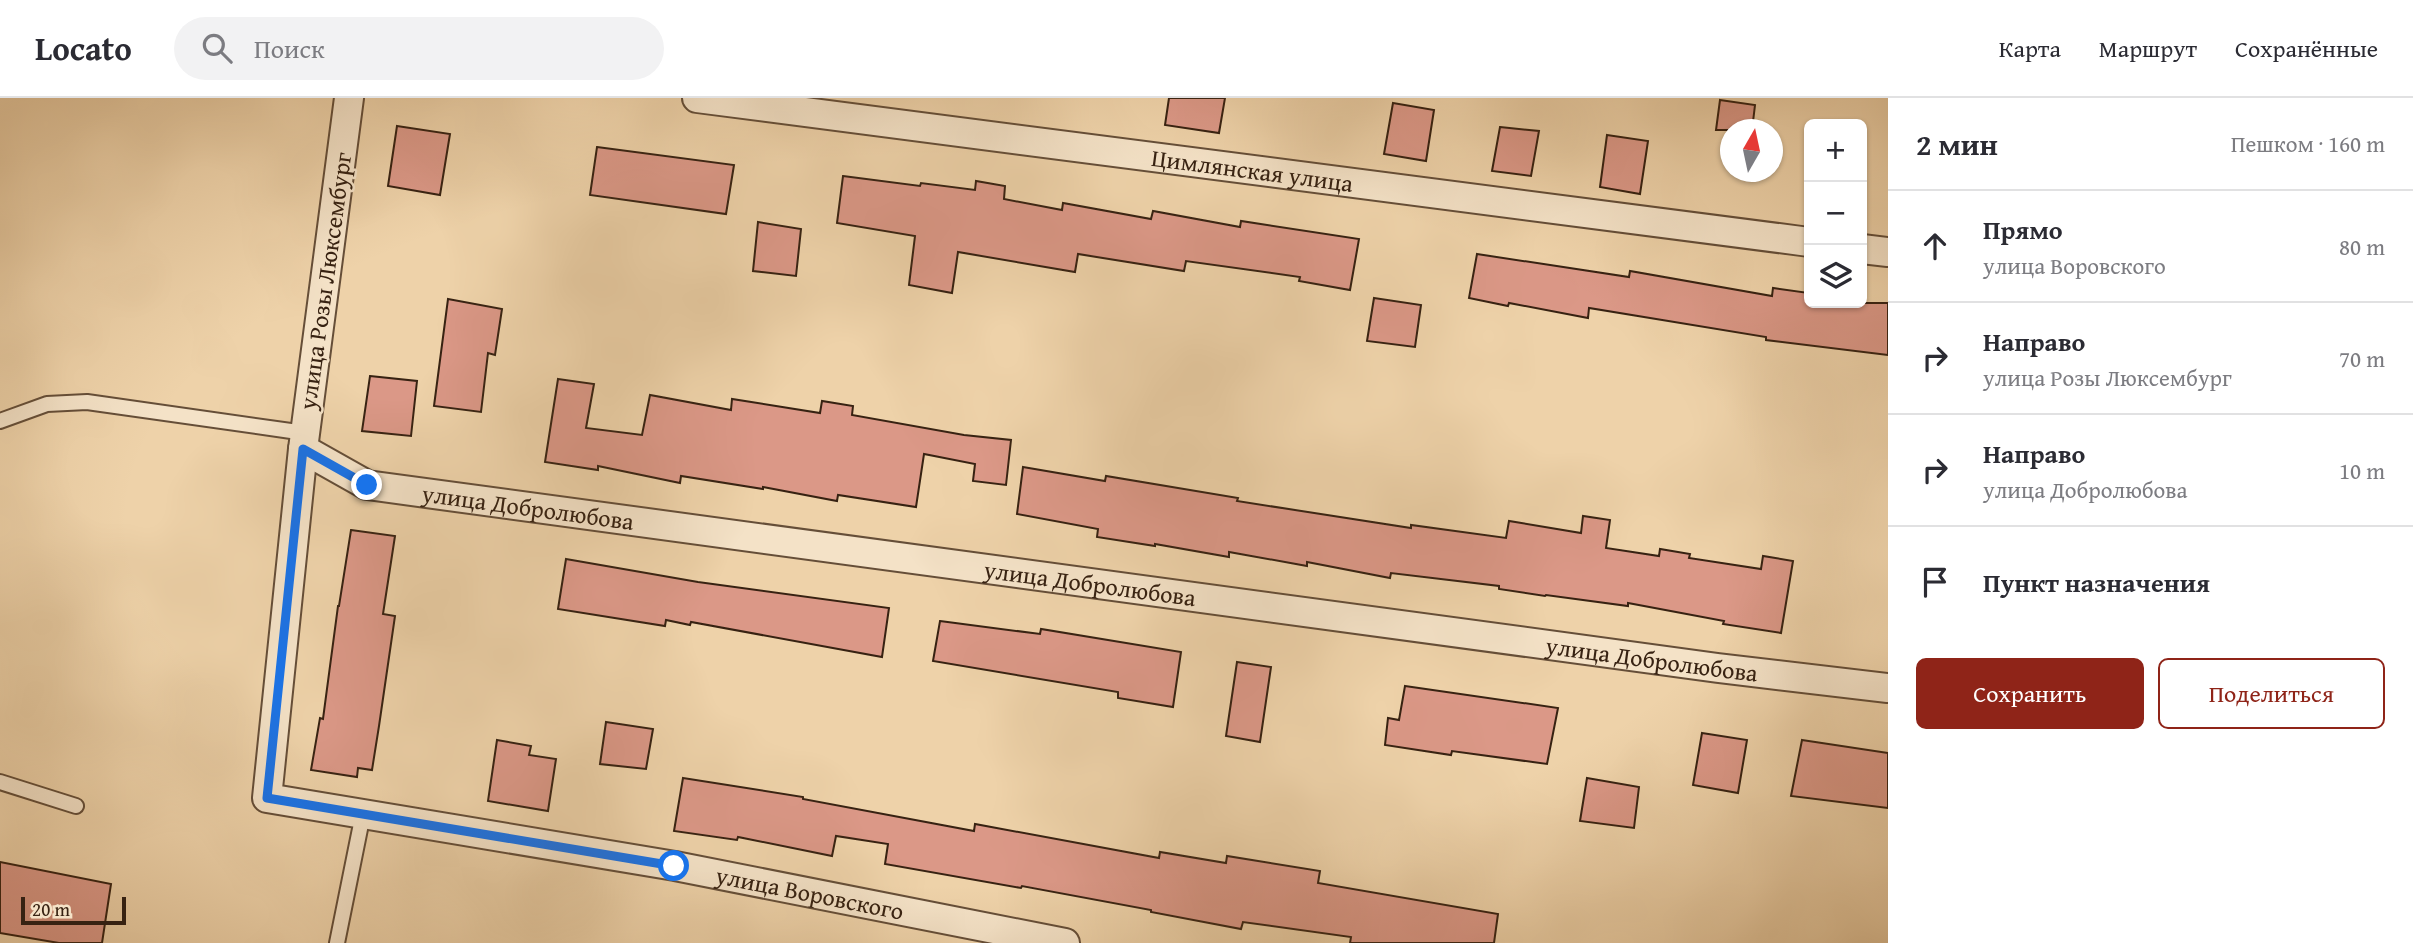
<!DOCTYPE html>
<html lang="ru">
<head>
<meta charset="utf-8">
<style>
	body { margin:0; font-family:"Gentium Book Plus",serif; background:#f2f2f3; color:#2b2b33 }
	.controls { position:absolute; right:21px; top:21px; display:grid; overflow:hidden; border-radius:10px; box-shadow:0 2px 5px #0004 }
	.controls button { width:63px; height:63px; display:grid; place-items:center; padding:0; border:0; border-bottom:2px solid #e1e1e2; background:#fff; color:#2b2b33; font:35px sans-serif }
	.compass { position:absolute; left:1720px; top:21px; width:63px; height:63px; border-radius:50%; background:#fff; box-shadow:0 2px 5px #0004; rotate:9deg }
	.scale { position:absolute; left:21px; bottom:18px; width:105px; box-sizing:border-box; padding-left:7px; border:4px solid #372212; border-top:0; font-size:19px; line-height:24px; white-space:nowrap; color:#372212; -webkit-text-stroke:5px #f4e2c7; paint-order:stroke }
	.stop { position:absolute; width:21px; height:21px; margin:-16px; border:5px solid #1a73e8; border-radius:50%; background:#fff }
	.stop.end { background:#1a73e8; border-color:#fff; box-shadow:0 2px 7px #0008 }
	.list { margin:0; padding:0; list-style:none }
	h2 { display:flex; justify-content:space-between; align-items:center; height:91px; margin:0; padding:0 28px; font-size:30px }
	h2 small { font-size:23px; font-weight:400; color:#7c7c81 }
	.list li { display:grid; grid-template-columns:46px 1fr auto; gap:21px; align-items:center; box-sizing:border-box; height:112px; padding:0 28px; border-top:2px solid #e1e1e2 }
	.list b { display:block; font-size:26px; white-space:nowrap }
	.list p { margin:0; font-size:23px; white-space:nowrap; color:#7c7c81 }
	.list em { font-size:23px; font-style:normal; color:#7c7c81 }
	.actions { display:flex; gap:14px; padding:21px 28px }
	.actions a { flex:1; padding:16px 0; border:2px solid #8f2418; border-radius:10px; text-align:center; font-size:24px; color:#8f2418 }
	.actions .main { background:#8f2418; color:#fff }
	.icon { flex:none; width:38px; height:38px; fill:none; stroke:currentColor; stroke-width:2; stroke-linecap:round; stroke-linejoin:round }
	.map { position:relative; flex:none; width:1888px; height:845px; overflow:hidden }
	header { display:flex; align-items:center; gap:42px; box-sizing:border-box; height:98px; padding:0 35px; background:#fff; border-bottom:2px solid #e1e1e2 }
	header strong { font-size:33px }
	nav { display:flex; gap:38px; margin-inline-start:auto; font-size:24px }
	.search { width:490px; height:63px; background:#f2f2f3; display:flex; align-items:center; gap:18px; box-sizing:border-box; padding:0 24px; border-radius:38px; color:#7c7c81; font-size:26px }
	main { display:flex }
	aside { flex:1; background:#fff }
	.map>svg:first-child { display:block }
	.building { fill:#db9887; stroke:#372212; stroke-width:2 }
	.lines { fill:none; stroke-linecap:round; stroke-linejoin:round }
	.service-casing { stroke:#654e38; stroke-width:18 }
	.minor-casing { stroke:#654e38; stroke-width:32 }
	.service { stroke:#f4e2c7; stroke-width:14 }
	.minor { stroke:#f4e2c7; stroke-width:28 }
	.route { stroke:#1a73e8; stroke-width:9 }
	.labels { text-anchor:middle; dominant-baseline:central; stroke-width:5; stroke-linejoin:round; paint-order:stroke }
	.street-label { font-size:24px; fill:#372212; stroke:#f4e2c7 }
</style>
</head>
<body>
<header>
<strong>Locato</strong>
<div class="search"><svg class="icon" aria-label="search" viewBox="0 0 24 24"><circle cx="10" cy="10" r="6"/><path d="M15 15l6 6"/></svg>Поиск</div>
<nav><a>Карта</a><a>Маршрут</a><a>Сохранённые</a></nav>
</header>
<main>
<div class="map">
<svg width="1888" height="845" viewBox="0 0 1888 845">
	<rect width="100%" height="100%" fill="#eed2a9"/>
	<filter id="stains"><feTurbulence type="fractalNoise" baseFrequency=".00286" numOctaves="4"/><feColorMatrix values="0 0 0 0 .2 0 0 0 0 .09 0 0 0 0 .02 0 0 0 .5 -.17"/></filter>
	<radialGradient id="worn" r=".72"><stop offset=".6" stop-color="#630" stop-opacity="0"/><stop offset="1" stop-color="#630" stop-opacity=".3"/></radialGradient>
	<!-- building -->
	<g class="building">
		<polygon points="1169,0 1225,0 1219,35 1165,27"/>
		<polygon points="1720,2 1755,7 1752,32 1716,32"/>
		<polygon points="1393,5 1434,12 1426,63 1384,56"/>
		<polygon points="397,28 450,36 440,97 388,88"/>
		<polygon points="1500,29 1539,33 1531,78 1492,73"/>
		<polygon points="1607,37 1648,43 1640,96 1600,89"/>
		<polygon points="597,49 734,67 726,116 590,97"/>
		<polygon points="843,78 920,88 921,85 975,92 976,83 1005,88 1004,101 1062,112 1063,105 1151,121 1153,113 1240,129 1241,123 1359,141 1350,192 1299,183 1300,179 1186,163 1184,173 1078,156 1075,174 958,154 952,195 909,187 915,138 837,125"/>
		<polygon points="758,124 801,131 796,178 753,173"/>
		<polygon points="1477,156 1629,179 1630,173 1772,198 1773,190 1809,195 1809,205 1888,205 1888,257 1766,242 1766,239 1589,210 1588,220 1509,205 1508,208 1469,200"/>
		<polygon points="1374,200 1421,207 1415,249 1367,243"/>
		<polygon points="448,201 502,211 495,257 488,255 481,314 434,308"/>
		<polygon points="370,278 417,283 411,338 362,333"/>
		<polygon points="558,281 594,286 586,330 642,337 650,297 731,312 732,301 820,315 822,303 853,308 852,317 964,337 1011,342 1006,387 973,383 975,366 924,356 916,409 838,397 837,403 763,389 763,391 681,378 680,385 598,368 598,372 545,364"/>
		<polygon points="1023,369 1105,383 1106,378 1238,400 1237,403 1411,430 1411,427 1506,440 1509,423 1581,435 1583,418 1610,422 1606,450 1659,458 1660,451 1690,456 1689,460 1761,471 1763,458 1793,463 1781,535 1723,526 1724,523 1628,505 1628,508 1546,497 1545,498 1499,491 1499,488 1391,475 1390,480 1307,464 1307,468 1229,454 1229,459 1155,446 1155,448 1097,439 1098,431 1017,416"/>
		<polygon points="351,432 395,438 383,516 395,518 379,628 372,672 358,670 357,679 311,672 320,620 323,621 338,508 339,508"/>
		<polygon points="566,461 698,484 889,510 882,559 691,524 690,527 666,522 665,528 558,511"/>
		<polygon points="940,523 1040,536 1041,531 1181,554 1173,609 1118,600 1118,594 933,563"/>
		<polygon points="1237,564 1271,569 1260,644 1226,638"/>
		<polygon points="1405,588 1558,610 1547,666 1452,653 1451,657 1385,647 1388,620 1399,622"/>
		<polygon points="606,624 653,631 646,671 600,666"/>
		<polygon points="1702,635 1747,642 1738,695 1693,687"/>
		<polygon points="497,642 531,648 529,657 556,661 548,713 488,703"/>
		<polygon points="1802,642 1888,655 1888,710 1791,698"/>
		<polygon points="683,680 803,699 803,701 974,733 975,726 1159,760 1160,754 1226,765 1227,758 1320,773 1318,785 1498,816 1494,845 1350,845 1351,839 1243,824 1241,831 1151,814 1151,812 1022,788 1021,790 885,766 888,746 836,738 832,758 738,739 737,742 674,733"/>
		<polygon points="1587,680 1639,689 1634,730 1580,723"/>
		<polygon points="0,764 111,786 102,845 59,845 0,835"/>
	</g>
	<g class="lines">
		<!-- service casing -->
		<g class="service-casing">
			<g id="service">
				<polyline points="0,323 47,306 87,304 305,335"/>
				<polyline points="0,684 76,708"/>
				<polyline points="337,845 363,716"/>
			</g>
		</g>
		<!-- minor casing -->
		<g class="minor-casing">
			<g id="minor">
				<path id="s1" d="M349 0 303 351 267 700 675 768 1065 845"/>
				<path id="s2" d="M697 0 1809 144"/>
				<polyline points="1862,151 1888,154"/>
				<path id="s3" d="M303 351 367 387 1718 570 1888 590"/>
			</g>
		</g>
		<!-- service -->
		<use href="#service" class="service"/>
		<!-- minor -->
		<use href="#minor" class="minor"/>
	</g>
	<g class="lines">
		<!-- route -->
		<polyline class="route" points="367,387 303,351 267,700 674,768"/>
	</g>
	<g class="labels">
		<!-- street labels -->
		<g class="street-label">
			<text stroke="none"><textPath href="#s2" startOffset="560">Цимлянская улица</textPath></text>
			<text transform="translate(325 183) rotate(-82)">улица Розы Люксембург</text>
			<text stroke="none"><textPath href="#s3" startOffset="236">улица Добролюбова</textPath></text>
			<text stroke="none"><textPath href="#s3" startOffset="803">улица Добролюбова</textPath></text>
			<text stroke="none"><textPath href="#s3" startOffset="1370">улица Добролюбова</textPath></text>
			<text stroke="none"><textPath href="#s1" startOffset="1256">улица Воровского</textPath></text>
		</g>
	</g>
	<rect width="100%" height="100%" filter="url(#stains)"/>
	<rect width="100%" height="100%" fill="url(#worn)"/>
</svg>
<div class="controls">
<button>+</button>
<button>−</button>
<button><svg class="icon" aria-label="layers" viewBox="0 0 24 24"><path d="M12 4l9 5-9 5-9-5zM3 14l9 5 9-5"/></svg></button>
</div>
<svg class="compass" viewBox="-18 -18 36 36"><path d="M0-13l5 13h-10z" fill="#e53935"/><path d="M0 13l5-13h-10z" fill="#7c7c81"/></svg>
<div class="scale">20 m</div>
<div class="stop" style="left:674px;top:768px"></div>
<div class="stop end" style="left:367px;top:387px"></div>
</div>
<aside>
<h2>2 мин<small>Пешком · 160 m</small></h2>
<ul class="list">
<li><svg class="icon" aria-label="ahead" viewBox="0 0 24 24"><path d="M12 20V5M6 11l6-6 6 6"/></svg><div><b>Прямо</b><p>улица Воровского</p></div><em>80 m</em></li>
<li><svg class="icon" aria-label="right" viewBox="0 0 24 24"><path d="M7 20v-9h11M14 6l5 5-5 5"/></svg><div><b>Направо</b><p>улица Розы Люксембург</p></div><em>70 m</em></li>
<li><svg class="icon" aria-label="right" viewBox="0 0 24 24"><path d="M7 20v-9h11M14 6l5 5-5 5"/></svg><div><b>Направо</b><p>улица Добролюбова</p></div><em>10 m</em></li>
<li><svg class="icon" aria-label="arrive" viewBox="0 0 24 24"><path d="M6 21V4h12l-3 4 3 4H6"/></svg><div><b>Пункт назначения</b></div></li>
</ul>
<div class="actions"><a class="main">Сохранить</a><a>Поделиться</a></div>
</aside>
</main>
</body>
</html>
